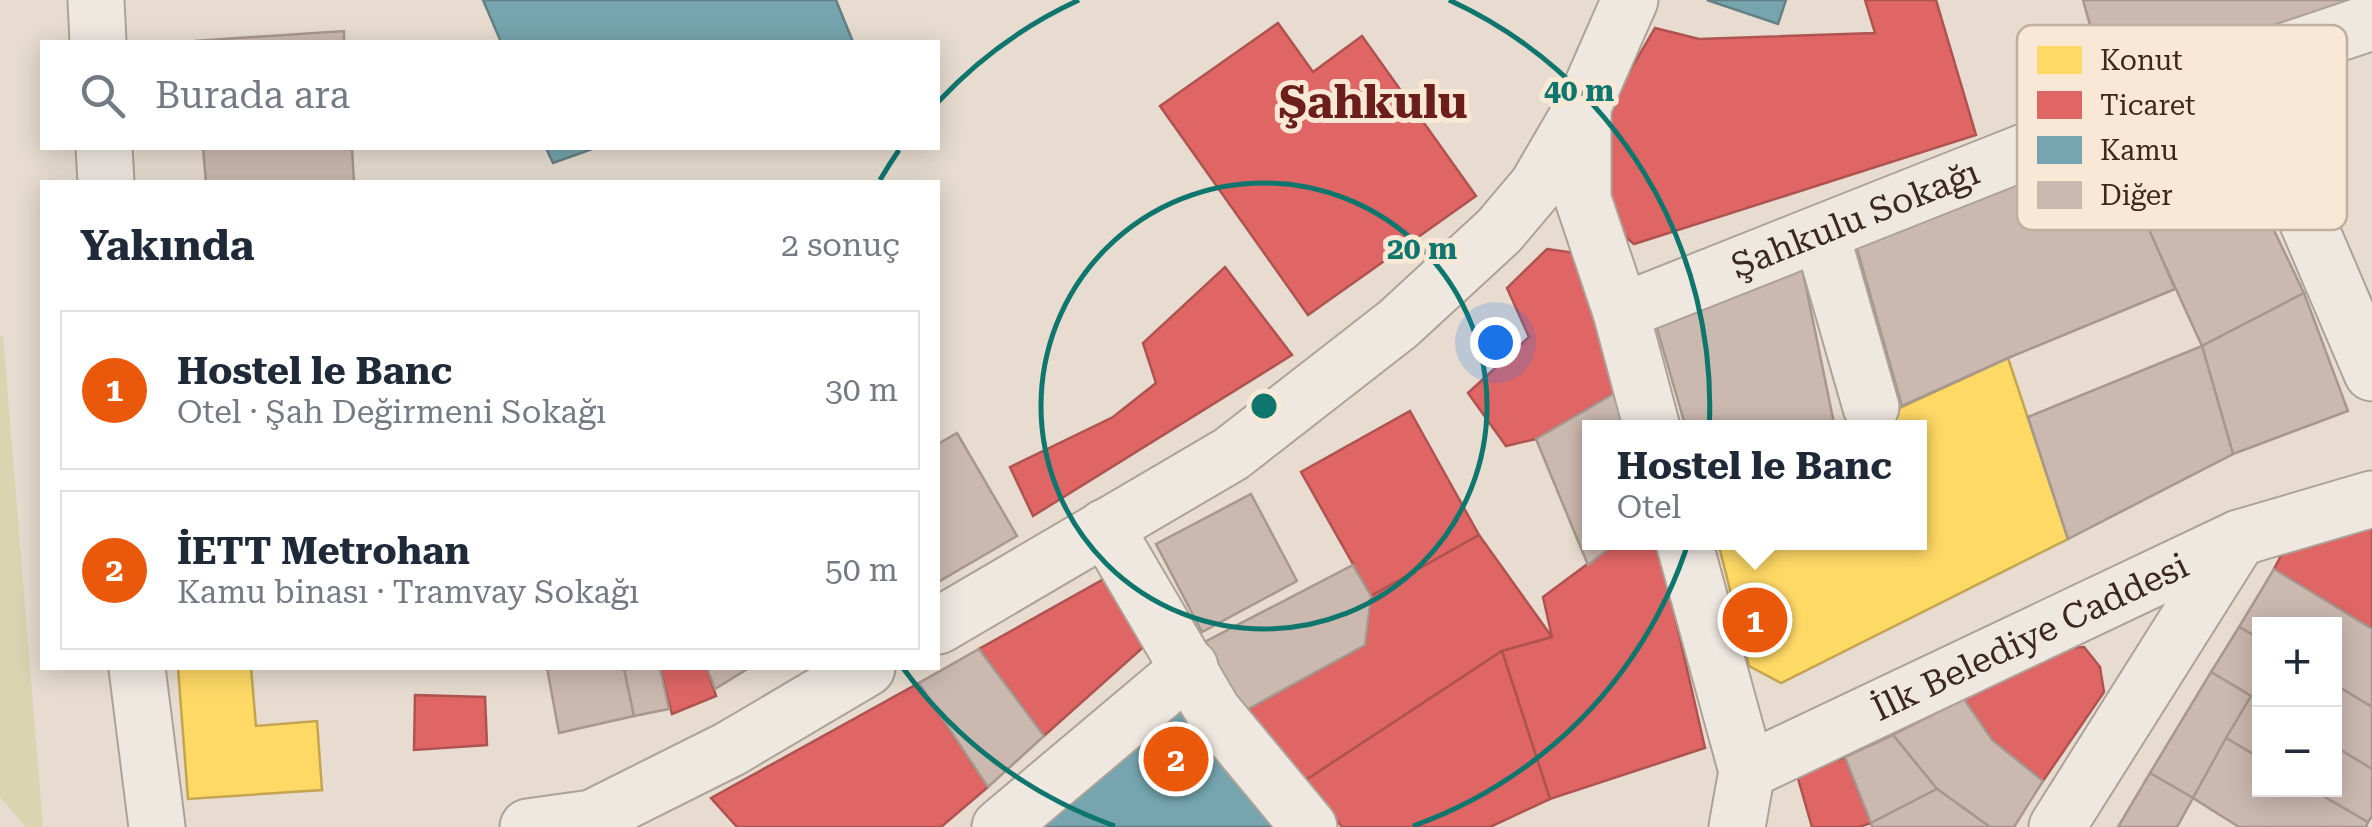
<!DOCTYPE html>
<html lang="tr">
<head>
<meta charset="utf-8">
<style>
	body { margin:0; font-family:"Roboto Serif",serif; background:#f2f2f3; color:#1f2937 }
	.controls { position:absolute; right:30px; bottom:30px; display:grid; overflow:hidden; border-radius:0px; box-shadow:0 5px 25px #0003 }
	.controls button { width:90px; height:90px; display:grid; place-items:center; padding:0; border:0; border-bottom:2px solid #e0e1e3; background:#fff; color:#1f2937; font:50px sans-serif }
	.you { position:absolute; left:1495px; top:342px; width:35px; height:35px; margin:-25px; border:8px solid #fff; border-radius:50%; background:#1a73e8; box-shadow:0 0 0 15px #1a73e833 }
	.badge { display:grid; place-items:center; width:65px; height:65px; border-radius:50%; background:#ea580c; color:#fff; font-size:32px; font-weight:700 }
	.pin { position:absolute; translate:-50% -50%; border:5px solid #fff; box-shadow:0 2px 10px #0006 }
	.popup { position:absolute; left:1582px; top:420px; width:345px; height:130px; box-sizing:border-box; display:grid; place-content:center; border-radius:0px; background:#fff; filter:drop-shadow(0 2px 8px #0005); font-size:32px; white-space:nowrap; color:#747a83 }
	.popup b { font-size:38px; color:#1f2937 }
	.popup::after { content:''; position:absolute; left:50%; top:100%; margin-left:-20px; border:20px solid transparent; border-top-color:#fff }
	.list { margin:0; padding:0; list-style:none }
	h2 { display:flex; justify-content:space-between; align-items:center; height:130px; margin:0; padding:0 40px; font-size:42px }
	h2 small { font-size:32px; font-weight:400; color:#747a83 }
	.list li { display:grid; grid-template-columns:65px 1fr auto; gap:30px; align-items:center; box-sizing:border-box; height:160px; margin:0 20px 20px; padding:0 20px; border:2px solid #e0e1e3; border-radius:0px }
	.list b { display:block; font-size:38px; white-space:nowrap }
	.list p { margin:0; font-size:32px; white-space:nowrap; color:#747a83 }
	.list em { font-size:32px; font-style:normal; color:#747a83 }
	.icon { flex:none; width:55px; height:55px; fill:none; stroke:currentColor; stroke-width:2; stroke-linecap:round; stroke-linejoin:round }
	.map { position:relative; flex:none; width:2372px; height:827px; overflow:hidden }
	.search { position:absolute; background:#fff; box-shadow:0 5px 25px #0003; left:40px; top:40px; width:900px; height:110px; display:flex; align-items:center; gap:25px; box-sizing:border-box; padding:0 35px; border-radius:0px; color:#747a83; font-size:38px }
	.panel { position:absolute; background:#fff; box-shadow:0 5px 25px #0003; left:40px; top:180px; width:900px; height:490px; border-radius:0px }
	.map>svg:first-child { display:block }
	.green { fill:#dad4b1 }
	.homes { fill:#ffd966; stroke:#c5a450; stroke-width:2.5 }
	.shops { fill:#e06666; stroke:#af5350; stroke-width:2.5 }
	.public { fill:#76a5af; stroke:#658084; stroke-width:2.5 }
	.building { fill:#cbb9b0; stroke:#a8978e; stroke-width:2.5 }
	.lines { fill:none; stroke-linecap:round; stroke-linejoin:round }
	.minor-casing { stroke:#ada298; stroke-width:59 }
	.minor { stroke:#efe8e1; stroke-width:55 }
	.ring { fill:none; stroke:#0f766e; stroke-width:5 }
	.labels { text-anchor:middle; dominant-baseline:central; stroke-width:10; stroke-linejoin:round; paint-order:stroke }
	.street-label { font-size:35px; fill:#3d281e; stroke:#f8e8d5 }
	.district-label { font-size:45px; font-weight:bold; fill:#6c1e1b; stroke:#f8e8d5 }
	.key { fill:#f8e8d5; stroke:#c0ae9e; stroke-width:2.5 }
	.key-label { font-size:28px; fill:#3d281e }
	.centre { fill:#0f766e; stroke:#f8e8d5; stroke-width:5 }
	.ring-label { font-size:30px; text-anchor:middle; font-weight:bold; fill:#0f766e; stroke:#f8e8d5; stroke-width:10; stroke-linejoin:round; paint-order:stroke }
</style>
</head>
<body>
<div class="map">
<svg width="2372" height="827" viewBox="0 0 2372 827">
	<rect width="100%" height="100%" fill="#e7dccf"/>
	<!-- green -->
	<polygon class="green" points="3,336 43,827 26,827 0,797 0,337"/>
	<!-- homes -->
	<g class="homes">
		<polygon points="2008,358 2068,539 1781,683 1749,666 1718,542 1920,542 1920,428 1856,428"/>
		<polygon points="178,668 251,668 256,726 317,721 322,790 188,799"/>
	</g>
	<!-- shops -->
	<g class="shops">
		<polygon points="1865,0 1936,0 1976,135 1634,244 1599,214 1597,127 1655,28 1699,39 1875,33"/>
		<polygon points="1278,23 1313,72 1362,36 1476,196 1308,315 1160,106"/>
		<polygon points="1547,249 1583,254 1615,393 1536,439 1506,446 1468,393 1529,337 1507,288"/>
		<polygon points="1225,267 1292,355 1033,516 1010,467 1113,417 1156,383 1143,343"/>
		<polygon points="1410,411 1479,535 1371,596 1301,472"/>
		<polygon points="2372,522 2372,629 2274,569 2285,548"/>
		<polygon points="1479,535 1552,637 1502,651 1306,780 1237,715 1365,645 1371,596"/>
		<polygon points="1617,542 1658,542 1705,748 1550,799 1502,651 1552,637 1543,597"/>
		<polygon points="1104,579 1149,642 1044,736 979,649"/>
		<polygon points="2084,647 2100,667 2104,692 2043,781 1992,740 1964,699 2057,649"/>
		<polygon points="1502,651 1550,799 1490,827 1342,827 1306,780"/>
		<polygon points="660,668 707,668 716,696 672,714"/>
		<polygon points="919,683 988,787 941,827 737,827 711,798"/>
		<polygon points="415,695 485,697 487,745 414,750"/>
		<polygon points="1845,757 1871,823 1859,827 1812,827 1797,775"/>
	</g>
	<!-- public -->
	<g class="public">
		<polygon points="483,0 836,0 853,42 501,42"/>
		<polygon points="1707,0 1786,0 1778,24"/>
		<polygon points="546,148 595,148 553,163"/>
		<polygon points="1189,692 1291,827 1037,827"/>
	</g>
	<!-- building -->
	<g class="building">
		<polygon points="2083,0 2363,0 2104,75"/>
		<polygon points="344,31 344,42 194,41"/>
		<polygon points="2211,99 2304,293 2202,346 2112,149"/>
		<polygon points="2109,138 2175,289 2008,358 1902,406 1854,238"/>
		<polygon points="203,148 352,148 354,182 206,182"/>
		<polygon points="1799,253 1835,428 1686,428 1654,318"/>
		<polygon points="2304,293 2348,411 2233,454 2202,346"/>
		<polygon points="2202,346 2233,454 2068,539 2028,417"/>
		<polygon points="1615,393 1626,428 1590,428 1590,542 1617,542 1588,565 1536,439"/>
		<polygon points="957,433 1017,536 938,582 938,444"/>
		<polygon points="1251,494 1297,581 1202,632 1156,544"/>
		<polygon points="1353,565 1371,596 1365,645 1237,715 1193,648"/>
		<polygon points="2274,569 2372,629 2372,707 2334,684 2334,624 2260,624 2260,639 2239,627"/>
		<polygon points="2239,627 2260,639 2260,701 2211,672"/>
		<polygon points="979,649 1044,736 988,787 919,683"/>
		<polygon points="547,668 624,668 634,716 559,733"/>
		<polygon points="624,668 660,668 669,709 634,716"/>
		<polygon points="707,668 749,668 715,689"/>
		<polygon points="2211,672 2251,696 2193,798 2150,773"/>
		<polygon points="2334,684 2372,707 2372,769 2334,746"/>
		<polygon points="2251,696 2260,701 2260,758 2226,738"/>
		<polygon points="1964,699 1992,740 2043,781 2014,827 1990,827 1937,789 1893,735"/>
		<polygon points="1893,735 1937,789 1871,823 1845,757"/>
		<polygon points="2226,738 2260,758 2260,790 2313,790 2368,822 2366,827 2239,827 2193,798"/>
		<polygon points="2334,746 2372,769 2372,816 2368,822 2313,790 2334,790"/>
		<polygon points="2150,773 2193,798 2177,827 2118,827"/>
		<polygon points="1937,789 1990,827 1872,827 1871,823"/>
	</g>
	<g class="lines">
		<!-- minor casing -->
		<g class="minor-casing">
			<g id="minor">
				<polyline points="96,0 98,42"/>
				<polyline points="2241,66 2372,373"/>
				<polyline points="1583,110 1583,199 1621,312 1652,428"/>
				<polyline points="104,148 106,182"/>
				<polyline points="1821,233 1871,407"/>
				<path id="s1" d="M1621 312 2241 66 2372 22"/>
				<polyline points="1105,527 1213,711 1309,827"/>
				<polyline points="1684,542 1747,771"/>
				<polyline points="938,626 1231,454 1398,324 1499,231 1537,186 1583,107 1630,0"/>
				<polyline points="137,668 157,827"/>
				<polyline points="528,827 592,818 730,749 867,668"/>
				<polyline points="1000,827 1190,667"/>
				<path id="s2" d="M1737 827 1747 771 2239 538 2372 499"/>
				<polyline points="2057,827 2239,538"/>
			</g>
		</g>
		<!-- minor -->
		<use href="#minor" class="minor"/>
	</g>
	<!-- distance rings -->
	<g class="ring">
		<circle cx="1264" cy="406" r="223"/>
		<path d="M1115 826A446 446 0 0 1 903 668M880 180A446 446 0 0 1 899 150M938 102A446 446 0 0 1 1079 0M1449 0A446 446 0 0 1 1413 826"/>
	</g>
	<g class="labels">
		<!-- street labels -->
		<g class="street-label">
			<text stroke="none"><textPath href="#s1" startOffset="252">Şahkulu Sokağı</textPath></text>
			<text stroke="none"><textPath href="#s2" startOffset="370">İlk Belediye Caddesi</textPath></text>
		</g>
		<!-- district labels -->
		<g class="district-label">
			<text x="1373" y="102">Şahkulu</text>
		</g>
	</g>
	<!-- legend -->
	<rect x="2017" y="25" width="330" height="205" rx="15" class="key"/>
	<rect x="2037" y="46" width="45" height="28" fill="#ffd966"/>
	<rect x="2037" y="91" width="45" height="28" fill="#e06666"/>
	<rect x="2037" y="136" width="45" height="28" fill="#76a5af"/>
	<rect x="2037" y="181" width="45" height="28" fill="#cbb9b0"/>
	<g class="key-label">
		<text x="2100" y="70">Konut</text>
		<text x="2100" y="115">Ticaret</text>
		<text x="2100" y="160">Kamu</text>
		<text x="2100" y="205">Diğer</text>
	</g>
	<circle cx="1264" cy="406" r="15" class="centre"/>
	<g class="ring-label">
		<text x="1579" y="101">40 m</text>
		<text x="1422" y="259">20 m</text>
	</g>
</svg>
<div class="controls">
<button>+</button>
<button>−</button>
</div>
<div class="you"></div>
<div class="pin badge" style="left:1755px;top:620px">1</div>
<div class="popup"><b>Hostel le Banc</b>Otel</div>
<div class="pin badge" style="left:1176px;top:759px">2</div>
<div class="search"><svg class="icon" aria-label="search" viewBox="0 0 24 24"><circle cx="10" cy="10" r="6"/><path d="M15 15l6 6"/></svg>Burada ara</div>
<section class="panel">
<h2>Yakında<small>2 sonuç</small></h2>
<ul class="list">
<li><span class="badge">1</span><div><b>Hostel le Banc</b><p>Otel · Şah Değirmeni Sokağı</p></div><em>30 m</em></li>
<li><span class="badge">2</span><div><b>İETT Metrohan</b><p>Kamu binası · Tramvay Sokağı</p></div><em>50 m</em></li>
</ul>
</section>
</div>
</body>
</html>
